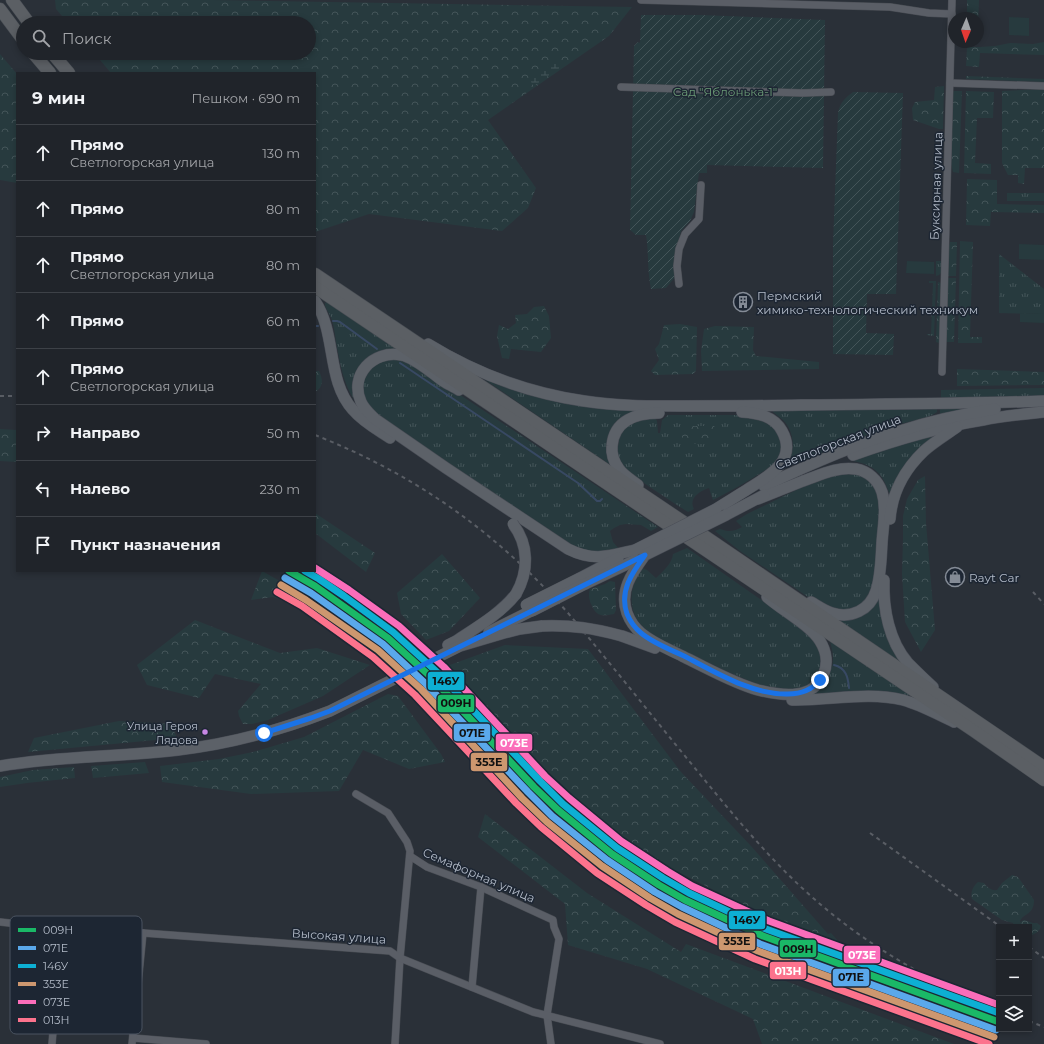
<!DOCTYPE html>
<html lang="ru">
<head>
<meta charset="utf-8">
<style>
	body { margin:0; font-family:Montserrat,sans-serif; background:#2d3036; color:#f1f3f6 }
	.controls { position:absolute; right:12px; bottom:12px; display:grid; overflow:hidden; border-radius:0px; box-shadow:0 2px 6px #0003 }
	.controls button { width:36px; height:36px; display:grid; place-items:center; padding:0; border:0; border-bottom:1px solid #3d4147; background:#20242a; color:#f1f3f6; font:20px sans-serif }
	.compass { position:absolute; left:948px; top:12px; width:36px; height:36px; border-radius:50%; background:#20242a; box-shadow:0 2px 6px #0003; rotate:182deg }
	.stop { position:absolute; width:12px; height:12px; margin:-9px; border:3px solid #1a73e8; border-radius:50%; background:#fff }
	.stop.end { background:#1a73e8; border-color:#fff; box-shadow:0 1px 4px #0008 }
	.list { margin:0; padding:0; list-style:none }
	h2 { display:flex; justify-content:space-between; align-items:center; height:52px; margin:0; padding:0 16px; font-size:17px }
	h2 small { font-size:13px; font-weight:400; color:#a2a4a8 }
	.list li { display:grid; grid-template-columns:26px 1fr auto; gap:12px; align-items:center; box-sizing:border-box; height:56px; padding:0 16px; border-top:1px solid #3d4147 }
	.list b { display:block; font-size:15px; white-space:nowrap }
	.list p { margin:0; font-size:13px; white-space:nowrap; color:#a2a4a8 }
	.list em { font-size:13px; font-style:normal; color:#a2a4a8 }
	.icon { flex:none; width:22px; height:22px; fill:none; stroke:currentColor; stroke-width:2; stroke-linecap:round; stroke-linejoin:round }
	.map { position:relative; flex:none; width:1044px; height:1044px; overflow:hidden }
	.search { position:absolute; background:#20242a; box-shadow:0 2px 6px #0003; left:16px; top:16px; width:300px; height:44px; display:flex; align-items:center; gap:10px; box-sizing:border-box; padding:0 14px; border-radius:22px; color:#a2a4a8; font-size:15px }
	.panel { position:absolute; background:#20242a; box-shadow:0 2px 6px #0003; left:16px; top:72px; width:300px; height:500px; border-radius:0px }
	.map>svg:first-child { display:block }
	.grass { fill:url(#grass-tufts) }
	.forest { fill:url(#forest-crowns) }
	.wetland { fill:url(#wetland-marsh) }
	.park { fill:#273a3e }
	.garden { fill:url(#garden-furrows) }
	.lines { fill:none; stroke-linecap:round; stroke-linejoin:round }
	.stream { stroke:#384963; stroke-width:2 }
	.minor-casing { stroke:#484c53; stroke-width:8 }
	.primary-casing { stroke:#484c55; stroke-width:12 }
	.trunk-casing { stroke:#474c53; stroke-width:13 }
	.minor { stroke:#5a5e66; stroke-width:7 }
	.primary { stroke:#5c6168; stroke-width:11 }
	.trunk { stroke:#5b5f64; stroke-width:12 }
	.rail { stroke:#595d64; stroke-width:2; stroke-dasharray:4 4; stroke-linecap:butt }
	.primary-bridge-casing { stroke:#484c55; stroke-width:12; stroke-linecap:butt }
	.primary-bridge { stroke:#5c6168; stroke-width:11 }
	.rail-1-casing { stroke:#1d2633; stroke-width:10 }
	.rail-2-casing { stroke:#1d2633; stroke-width:10 }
	.rail-3-casing { stroke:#1d2633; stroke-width:10 }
	.rail-4-casing { stroke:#1d2633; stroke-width:10 }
	.rail-5-casing { stroke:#1d2633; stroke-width:10 }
	.rail-6-casing { stroke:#1d2633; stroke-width:10 }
	.rail-1 { stroke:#1ab867; stroke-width:7 }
	.rail-2 { stroke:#5aa8eb; stroke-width:7 }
	.rail-3 { stroke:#0dafd3; stroke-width:7 }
	.rail-4 { stroke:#cd976f; stroke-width:7 }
	.rail-5 { stroke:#fb6dba; stroke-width:7 }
	.rail-6 { stroke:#fc738d; stroke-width:7 }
	.route { stroke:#1a73e8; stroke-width:5 }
	.bus-dot { fill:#c787e3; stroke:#1d2633; stroke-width:1.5 }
	.labels { text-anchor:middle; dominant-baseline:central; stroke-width:3; stroke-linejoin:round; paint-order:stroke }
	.bus-label { font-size:11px; fill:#b4bcc9; stroke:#1d2633; text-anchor:end }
	.park-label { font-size:12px; fill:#6b9a76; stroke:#1d2633 }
	.street-label { font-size:12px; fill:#b4bcc9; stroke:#1d2633 }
	.poi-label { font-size:12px; fill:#b4bcc9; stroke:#1d2633; text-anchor:start }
	.key { fill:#1d2633; stroke:#4a5360; stroke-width:1 }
	.key-label { font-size:11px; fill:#b4bcc9 }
	.line-badge { stroke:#1d2633; stroke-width:1.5 }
	.badge-label { font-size:11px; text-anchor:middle; font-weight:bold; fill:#fff }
	.pale-badge-label { font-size:11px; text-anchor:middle; font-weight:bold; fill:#111 }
</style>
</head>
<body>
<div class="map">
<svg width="1044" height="1044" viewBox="0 0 1044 1044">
	<defs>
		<pattern id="grass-tufts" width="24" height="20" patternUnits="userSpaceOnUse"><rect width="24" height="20" fill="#273a3e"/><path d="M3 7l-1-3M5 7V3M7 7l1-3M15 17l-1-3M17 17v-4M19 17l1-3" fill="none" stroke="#445559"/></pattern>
		<pattern id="forest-crowns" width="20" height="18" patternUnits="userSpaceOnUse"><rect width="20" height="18" fill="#273a3e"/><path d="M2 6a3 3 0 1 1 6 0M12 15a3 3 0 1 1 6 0" fill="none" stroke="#445559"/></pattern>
		<pattern id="wetland-marsh" width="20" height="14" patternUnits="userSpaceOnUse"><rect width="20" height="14" fill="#273a3e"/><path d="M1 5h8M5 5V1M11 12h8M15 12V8" fill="none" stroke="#445559"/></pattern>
		<pattern id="garden-furrows" width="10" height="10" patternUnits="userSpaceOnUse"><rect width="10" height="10" fill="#273a3e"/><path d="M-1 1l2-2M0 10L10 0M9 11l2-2" fill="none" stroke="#445559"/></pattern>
	</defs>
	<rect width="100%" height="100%" fill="#2a3038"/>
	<!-- grass -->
	<g class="grass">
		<rect x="1007" y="193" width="37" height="8"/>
		<polygon points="999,254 1044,289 1044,314 999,313"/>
		<polygon points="936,261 941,261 941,273 939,275 936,276"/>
		<polygon points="929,281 936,281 934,336 927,335 927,334 931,334 933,283 929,283"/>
		<path d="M327 302 398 350C386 350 380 351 370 357L355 401C343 383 340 363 336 342 335 334 334 327 332 320 330 315 327 310 325 306V303Z"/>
		<polygon points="388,359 411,362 658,527 651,531 641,525 626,524 620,525 614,528 610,531 613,542 619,549 598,553 578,550 547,531 438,456 377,416 366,405 361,387 369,367"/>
		<polygon points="463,365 511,385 642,409 620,420 615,468"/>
		<polygon points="1044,388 1044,397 941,400 941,390"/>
		<polygon points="941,408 976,408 940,415 940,410"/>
		<path d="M937 409V412C930 418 907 422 897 425 859 437 823 452 787 467H786V466C796 452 795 432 783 420 780 417 776 415 773 412V411Z"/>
		<path d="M668 415H750L762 417 782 435 783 458C761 474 737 488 713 500L709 488C700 491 688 498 694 509L688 512C672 502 657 492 641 481 635 476 627 471 622 465 617 458 617 449 619 441 621 422 638 420 654 416L657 421 658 433H660L662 420Z"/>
		<path d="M936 434 938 436 890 495C883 474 875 465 853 461L852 460Z"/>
		<path d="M831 473 866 475 881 497 874 588 860 607 841 611 811 599 740 551 715 531 720 529C728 532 734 532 742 527L736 521 747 514Z"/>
		<path d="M687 548 757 597 808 630 816 638 825 662 810 686 789 691 764 687 724 670 654 636C649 632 642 627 638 621 627 604 631 583 643 568L647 570 656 578C662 572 672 564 673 554Z"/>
		<polygon points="878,597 881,597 901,662 900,664 839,622 839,619"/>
		<path d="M830 641 911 693 909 697 813 696V693C823 683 834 672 833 657 833 651 831 646 830 641Z"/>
	</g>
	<!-- forest -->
	<g class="forest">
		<polygon points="55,0 211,0 632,7 609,36 488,120 536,188 528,208 502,231 369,214 315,232 315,73 111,73 94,53 309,53 309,23 68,23 56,9"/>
		<polygon points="967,0 979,0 978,29 978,18 967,18"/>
		<polygon points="1044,42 1044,55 980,53 979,67 966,66 967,47 980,47 995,46 1010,43 1033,44"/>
		<polygon points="0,54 17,74 17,183 0,180"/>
		<polygon points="966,76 1044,79 1044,82 966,79"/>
		<polygon points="944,86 943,129 939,129 913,120 912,108 915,102 934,100 935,87"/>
		<polygon points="1044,89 1044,168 1025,168 1024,184 1018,183 1018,175 1008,175 1002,163 1002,91"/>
		<polygon points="953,91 962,91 959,173 953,172 951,164"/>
		<polygon points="966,91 994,92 993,118 977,118 975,163 991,164 991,174 964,173"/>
		<polygon points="967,179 997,180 997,204 1044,205 1044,213 991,212 990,226 966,225"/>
		<polygon points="960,241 973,242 970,337 982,337 982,343 958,343"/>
		<polygon points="950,242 957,242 956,276 948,276 949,245"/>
		<polygon points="948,278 956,278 954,342 946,342"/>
		<polygon points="938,282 941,283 939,343 936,342"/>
		<polygon points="544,306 549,316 551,338 541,352 511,349 509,359 502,358 497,336 499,325 508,329 516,323 515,315 527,314 534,307"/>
		<polygon points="680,324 697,327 696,371 693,374 655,375 651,371 659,360 655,349 659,344 664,325"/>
		<polygon points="715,326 754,327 753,350 756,356 819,362 819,369 702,371 701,351 704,329"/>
		<polygon points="957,369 1044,372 1044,385 957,386"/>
		<path d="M315 371H319C323 379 324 387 315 392Z"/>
		<path d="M686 426H714C719 431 720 434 718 441L711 444H691L683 440 681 434V429Z"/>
		<polygon points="0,429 17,430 17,462 0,461"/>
		<polygon points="925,476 926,523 935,630 921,652 905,622 902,574 903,538 903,516 907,499 918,480"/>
		<polygon points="315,513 375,553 366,572 315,533"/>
		<polygon points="442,554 480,598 449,631 426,640 401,614 397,593"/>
		<polygon points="262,571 310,598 314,609 311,611 273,597 251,600"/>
		<path d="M610 581 615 582 616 610 614 614C602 616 597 617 592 606 589 600 588 595 590 589L605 584Z"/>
		<polygon points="195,620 280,653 317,648 370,665 323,696 268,720 252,724 243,724 239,716 238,711 261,684 215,674 199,698 147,685 137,665"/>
		<polygon points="505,645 588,649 681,772 751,846 828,934 831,933 838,941 839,949 759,913 641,853 557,786 447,666"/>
		<polygon points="388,694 398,696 441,754 445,762 409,769 363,750 339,791 251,794 162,782 160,766 219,759 253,752 304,737"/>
		<polygon points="119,721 171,724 177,738 28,752 34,738"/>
		<polygon points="145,762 149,773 93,778 91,766"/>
		<polygon points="74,767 75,778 27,783 0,787 0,777 33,770"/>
		<polygon points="485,814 587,893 681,952 686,944 954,1044 762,1044 753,1019 647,969 568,945 565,904 478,837"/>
		<path d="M1012 875 1018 877 1034 900C1034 916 1022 913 1020 922L1024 920 1033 923H1037L1041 926C1040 931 1035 934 1030 936H1029V927H1015L1013 923 1002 920 972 899C970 893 973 886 978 882L984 883C987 887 991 891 997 890L1002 883Z"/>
	</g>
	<!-- wetland -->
	<polygon class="wetland" points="556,58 562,66 534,86 528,78"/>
	<!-- park -->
	<g class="park">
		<polygon points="1009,17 1029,18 1029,36 1009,35"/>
		<polygon points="1019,244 1044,245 1044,260 1019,259"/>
		<polygon points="907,261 934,262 934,274 906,273"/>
		<polygon points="1020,313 1044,314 1044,323 1020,322"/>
	</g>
	<!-- garden -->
	<g class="garden">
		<path d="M641 15H701L825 20 823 168 707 165V173H699L694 212 690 221 681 231 677 248 676 276 666 288 651 289C647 271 649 253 646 235H636L630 230 634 46 638 42 640 43Z"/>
		<path d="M853 92 903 93 896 294H867L866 333 894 334 893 355 833 354V244L838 113C840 102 845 98 853 92Z"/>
	</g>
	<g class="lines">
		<!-- stream -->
		<g class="stream">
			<polyline points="333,321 337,321 340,322 377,349"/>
			<polyline points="315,326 318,326"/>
			<polyline points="400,363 578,483 597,501 600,501 602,499"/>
			<path d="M834 665C846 668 848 677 849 688"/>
		</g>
		<!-- minor casing -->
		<g class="minor-casing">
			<g id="minor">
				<polyline points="641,0 890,7 929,13 952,14"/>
				<polyline points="950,83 1044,86"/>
				<polyline points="621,87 803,93 831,92"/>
				<polyline points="679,284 677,266 679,249 685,234 699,219 701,185"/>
				<polyline points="942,372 952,0"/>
				<polyline points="356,794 388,813 407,842 410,851 400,958 395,1044"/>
				<polyline points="410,856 427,867 481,887 553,920 554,927 559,939 547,1015 551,1044"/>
				<polyline points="0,922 63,929 143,933 390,951 400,958 533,1012 660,1044"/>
				<polyline points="472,987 481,887"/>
				<polyline points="133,1038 206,1044"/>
				<polyline points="52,1044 59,956 63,929"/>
				<polyline points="132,1044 143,933"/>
			</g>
		</g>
		<!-- primary casing -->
		<g class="primary-casing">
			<g id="primary">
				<path d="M315 301C337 334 326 380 353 410 363 422 378 430 390 438"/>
				<path d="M428 344C475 373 529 393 584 401 616 406 649 406 681 406 721 406 761 406 801 405 882 404 963 404 1044 401"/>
				<path d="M459 390C454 387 448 384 443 381 432 373 414 357 401 355 373 350 349 375 361 402 364 409 370 414 375 419L446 468 568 549C594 562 609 556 635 550"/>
				<path d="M853 455C895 440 939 427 983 420 1003 416 1024 414 1044 412"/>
				<path d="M638 485C632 480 624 476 619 469 614 462 611 455 612 446 614 420 637 413 659 413"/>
				<path d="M764 486C808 465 853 445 900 431 931 421 963 414 995 409"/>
				<path d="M758 499C773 493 788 487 803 481 820 475 838 466 856 469 868 471 878 480 882 492 887 508 883 526 882 543 881 559 881 576 876 591 870 610 851 619 832 613 825 611 818 606 811 602"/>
				<path d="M716 509C727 502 737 496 748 489 769 476 798 460 782 431 774 416 758 413 742 412"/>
				<polyline points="726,515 764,495"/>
				<path d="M890 519C892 493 905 469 924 451 934 442 946 435 957 427"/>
				<path d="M645 555C632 573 619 591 627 613 630 621 635 628 641 633 654 644 671 650 686 658 709 669 733 683 758 690 770 693 784 696 797 694 823 691 834 663 820 641 810 625 783 611 767 597"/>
				<polyline points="580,578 618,558"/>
				<path d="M884 580C883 609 889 641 908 663 916 671 924 679 933 687"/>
				<polyline points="585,584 642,557"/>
				<polyline points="489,632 531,611"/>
				<polyline points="622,636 655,648"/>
				<path d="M448 645 456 641C477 627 500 614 516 594"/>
				<path d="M792 700C829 701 867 691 903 700 921 705 937 714 954 722"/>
				<path d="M0 766C59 756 119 757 178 750 230 744 281 730 330 711L460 646 504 633 520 629 542 626"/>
			</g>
		</g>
		<!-- trunk casing -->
		<g class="trunk-casing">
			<g id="trunk">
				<polyline points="12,0 29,23"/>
				<polyline points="0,9 23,40"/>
				<polyline points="33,53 50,73"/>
				<polyline points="52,53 69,73"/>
				<polyline points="315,274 703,535 1044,767"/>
				<polyline points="315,287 974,731 1044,780"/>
			</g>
		</g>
		<!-- minor -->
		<use href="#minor" class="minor"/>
		<!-- primary -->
		<use href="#primary" class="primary"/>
		<!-- trunk -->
		<use href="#trunk" class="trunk"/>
		<!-- rail -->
		<g class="rail">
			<polyline points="0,396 17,396"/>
			<path d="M315 435C416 475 496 532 568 613 611 664 652 716 694 767 731 812 768 858 812 897 867 946 931 982 999 1010"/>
			<polyline points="1033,592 1044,604"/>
			<polyline points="870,833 1001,927"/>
			<polyline points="1029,947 1044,958"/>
			<polyline points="1029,1021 1044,1027"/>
		</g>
		<!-- primary-bridge casing -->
		<g class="primary-bridge-casing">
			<g id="primary-bridge">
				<path d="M513 524C529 545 529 571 516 594"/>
				<polyline points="635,550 716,509"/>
				<polyline points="645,555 726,515"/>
				<polyline points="526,605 580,578"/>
				<polyline points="532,611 585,584"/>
				<path d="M542 626C572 625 593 628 622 636"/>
			</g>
		</g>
		<!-- primary-bridge -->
		<use href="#primary-bridge" class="primary-bridge"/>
		<!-- rail-1 casing -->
		<g class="rail-1-casing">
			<polyline id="rail-1" points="289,571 315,586 388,638 432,678 534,787 558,810 612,854 659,885 685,900 763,936 999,1022"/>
		</g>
		<!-- rail-2 casing -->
		<g class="rail-2-casing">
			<polyline id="rail-2" points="285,578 311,593 383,644 426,684 528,792 552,816 607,860 655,892 682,907 760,944 996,1030"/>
		</g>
		<!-- rail-3 casing -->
		<g class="rail-3-casing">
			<polyline id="rail-3" points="305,571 319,579 344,596 393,632 438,673 540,781 563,804 617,848 663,878 689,893 766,929 999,1013"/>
		</g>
		<!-- rail-4 casing -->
		<g class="rail-4-casing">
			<polyline id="rail-4" points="281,585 306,600 378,650 421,689 522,798 547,822 602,866 650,898 678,914 758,951 994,1037"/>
		</g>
		<!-- rail-5 casing -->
		<g class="rail-5-casing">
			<polyline id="rail-5" points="315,568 349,590 399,626 444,667 545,776 569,798 621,841 667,871 692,886 769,921 999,1005"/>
		</g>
		<!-- rail-6 casing -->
		<g class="rail-6-casing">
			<polyline id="rail-6" points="277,592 302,606 373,657 415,695 516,803 541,827 597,873 646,905 675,922 755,959 989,1044"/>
		</g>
		<!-- rail-1 -->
		<use href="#rail-1" class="rail-1"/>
		<!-- rail-2 -->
		<use href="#rail-2" class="rail-2"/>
		<!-- rail-3 -->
		<use href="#rail-3" class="rail-3"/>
		<!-- rail-4 -->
		<use href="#rail-4" class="rail-4"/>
		<!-- rail-5 -->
		<use href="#rail-5" class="rail-5"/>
		<!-- rail-6 -->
		<use href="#rail-6" class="rail-6"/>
	</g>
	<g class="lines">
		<!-- route -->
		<path class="route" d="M264 733 311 718 330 711 645 555C632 573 619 591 627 614 630 621 635 628 641 633 653 643 669 649 684 656 715 672 752 695 788 694 801 694 812 690 820 680"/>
	</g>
	<!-- icons -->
	<defs>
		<g id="building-ring" transform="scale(1)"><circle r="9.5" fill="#1d2633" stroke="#848b96" stroke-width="1.5"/><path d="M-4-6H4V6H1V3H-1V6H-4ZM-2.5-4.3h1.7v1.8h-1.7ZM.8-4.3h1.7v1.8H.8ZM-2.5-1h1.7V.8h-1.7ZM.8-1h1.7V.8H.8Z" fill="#848b96"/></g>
		<g id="shop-ring" transform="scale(1)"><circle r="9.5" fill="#1d2633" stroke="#848b96" stroke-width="1.5"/><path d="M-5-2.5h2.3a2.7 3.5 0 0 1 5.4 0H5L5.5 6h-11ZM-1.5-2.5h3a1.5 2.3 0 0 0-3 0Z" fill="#848b96"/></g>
	</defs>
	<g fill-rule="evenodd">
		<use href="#building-ring" x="743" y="302"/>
		<use href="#shop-ring" x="955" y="577"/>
	</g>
	<!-- markers -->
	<circle class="bus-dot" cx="205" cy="732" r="3.5"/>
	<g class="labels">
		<!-- bus labels -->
		<g class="bus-label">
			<text x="198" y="726">Улица Героя<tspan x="198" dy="14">Лядова</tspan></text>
		</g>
		<!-- park labels -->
		<g class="park-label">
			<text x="725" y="91">Сад "Яблонька-1"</text>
		</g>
		<!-- street labels -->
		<g class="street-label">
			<text transform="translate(936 186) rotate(-88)">Буксирная улица</text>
			<text transform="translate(838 442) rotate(-21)">Светлогорская улица</text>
			<text transform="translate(479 875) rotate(23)">Семафорная улица</text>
			<text transform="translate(339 936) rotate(4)">Высокая улица</text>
		</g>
		<!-- poi labels -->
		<g class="poi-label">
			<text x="757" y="295">Пермский<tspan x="757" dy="14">химико-технологический техникум</tspan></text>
			<text x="969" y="577">Rayt Car</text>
		</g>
	</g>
	<!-- legend -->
	<rect x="10" y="916" width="132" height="118" rx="6" class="key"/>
	<rect x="18" y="928" width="18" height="4" fill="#1ab867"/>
	<rect x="18" y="946" width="18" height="4" fill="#5aa8eb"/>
	<rect x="18" y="964" width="18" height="4" fill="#0dafd3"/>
	<rect x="18" y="982" width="18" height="4" fill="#cd976f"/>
	<rect x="18" y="1000" width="18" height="4" fill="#fb6dba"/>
	<rect x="18" y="1018" width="18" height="4" fill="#fc738d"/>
	<g class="key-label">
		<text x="43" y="934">009Н</text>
		<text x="43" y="952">071Е</text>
		<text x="43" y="970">146У</text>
		<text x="43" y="988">353Е</text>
		<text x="43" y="1006">073Е</text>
		<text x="43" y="1024">013Н</text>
	</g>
	<g class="line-badge">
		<rect x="427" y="671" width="38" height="20" rx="4" fill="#0dafd3"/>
		<rect x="437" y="694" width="38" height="19" rx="4" fill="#1ab867"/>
		<rect x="453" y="723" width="38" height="19" rx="4" fill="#5aa8eb"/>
		<rect x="495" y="733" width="38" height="19" rx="4" fill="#fb6dba"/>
		<rect x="470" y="752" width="38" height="20" rx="4" fill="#cd976f"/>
		<rect x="728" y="910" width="38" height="20" rx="4" fill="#0dafd3"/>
		<rect x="718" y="932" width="38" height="19" rx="4" fill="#cd976f"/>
		<rect x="779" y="939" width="38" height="19" rx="4" fill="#1ab867"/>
		<rect x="843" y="945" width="38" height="19" rx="4" fill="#fb6dba"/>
		<rect x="769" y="961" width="38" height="19" rx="4" fill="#fc738d"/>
		<rect x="832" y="968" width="38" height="19" rx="4" fill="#5aa8eb"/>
	</g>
	<g class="badge-label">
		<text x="514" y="747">073Е</text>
		<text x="862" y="959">073Е</text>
		<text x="788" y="975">013Н</text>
	</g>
	<g class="pale-badge-label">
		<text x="446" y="685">146У</text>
		<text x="456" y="707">009Н</text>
		<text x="472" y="737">071Е</text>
		<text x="489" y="766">353Е</text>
		<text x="747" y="924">146У</text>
		<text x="737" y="945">353Е</text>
		<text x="798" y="953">009Н</text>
		<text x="851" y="981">071Е</text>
	</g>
</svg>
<div class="controls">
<button>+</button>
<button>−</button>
<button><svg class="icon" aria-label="layers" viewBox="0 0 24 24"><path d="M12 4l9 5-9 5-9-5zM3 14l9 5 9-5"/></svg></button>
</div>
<svg class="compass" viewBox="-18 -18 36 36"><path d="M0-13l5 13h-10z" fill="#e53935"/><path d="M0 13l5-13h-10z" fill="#a2a4a8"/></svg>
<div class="stop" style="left:264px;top:733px"></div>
<div class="stop end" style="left:820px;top:680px"></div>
<div class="search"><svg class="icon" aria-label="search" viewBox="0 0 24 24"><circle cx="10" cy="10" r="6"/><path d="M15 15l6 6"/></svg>Поиск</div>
<section class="panel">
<h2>9 мин<small>Пешком · 690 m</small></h2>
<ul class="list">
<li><svg class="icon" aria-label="ahead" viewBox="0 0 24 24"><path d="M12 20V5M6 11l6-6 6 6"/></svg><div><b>Прямо</b><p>Светлогорская улица</p></div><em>130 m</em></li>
<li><svg class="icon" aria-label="ahead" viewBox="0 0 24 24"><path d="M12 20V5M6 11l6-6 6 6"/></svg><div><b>Прямо</b></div><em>80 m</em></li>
<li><svg class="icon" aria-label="ahead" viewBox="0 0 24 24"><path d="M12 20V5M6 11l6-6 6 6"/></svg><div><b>Прямо</b><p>Светлогорская улица</p></div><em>80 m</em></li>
<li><svg class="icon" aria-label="ahead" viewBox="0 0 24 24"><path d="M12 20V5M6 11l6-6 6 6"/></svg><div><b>Прямо</b></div><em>60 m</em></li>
<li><svg class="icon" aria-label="ahead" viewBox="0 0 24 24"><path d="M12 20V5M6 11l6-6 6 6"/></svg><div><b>Прямо</b><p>Светлогорская улица</p></div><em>60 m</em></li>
<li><svg class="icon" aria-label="right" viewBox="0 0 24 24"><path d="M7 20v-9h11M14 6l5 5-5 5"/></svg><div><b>Направо</b></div><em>50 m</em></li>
<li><svg class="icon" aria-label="left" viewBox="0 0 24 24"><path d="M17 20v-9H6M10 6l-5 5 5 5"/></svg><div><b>Налево</b></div><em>230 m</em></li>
<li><svg class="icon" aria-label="arrive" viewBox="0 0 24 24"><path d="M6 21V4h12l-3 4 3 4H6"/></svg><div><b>Пункт назначения</b></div></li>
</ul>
</section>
</div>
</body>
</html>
